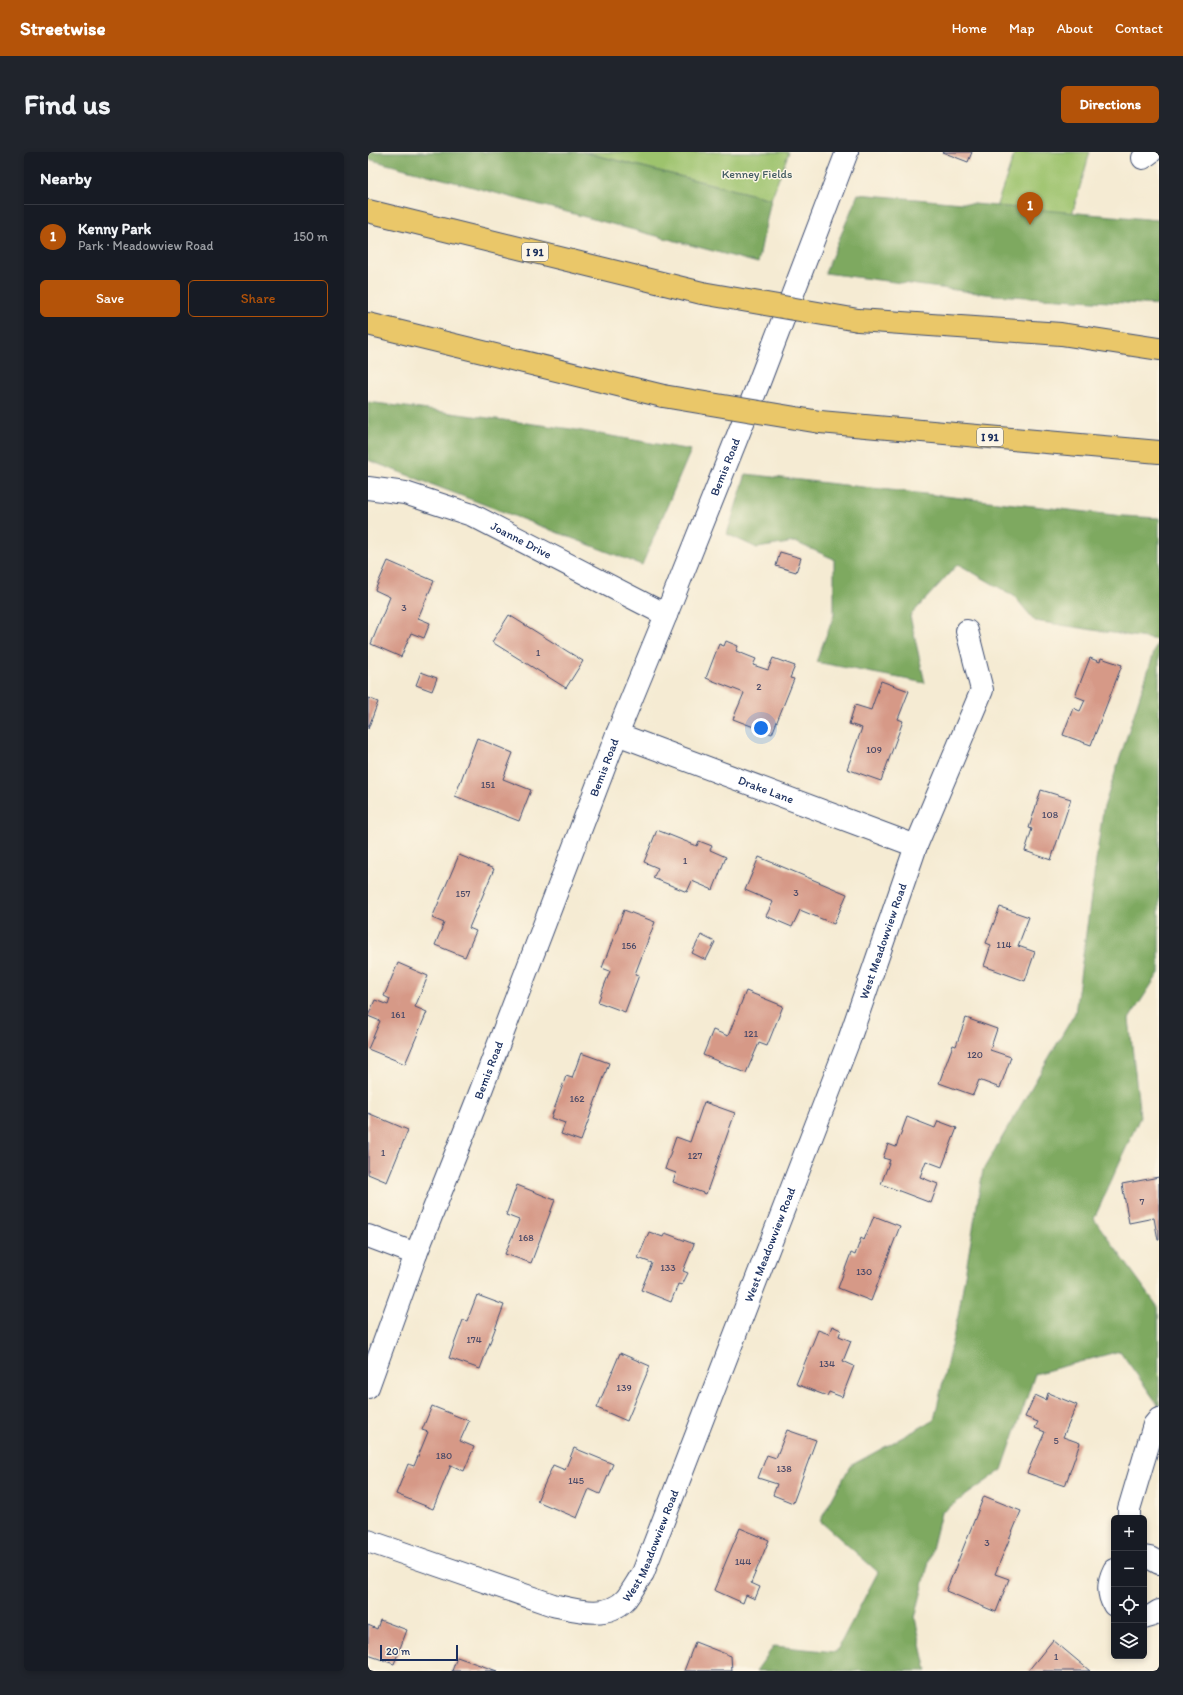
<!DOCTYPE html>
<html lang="en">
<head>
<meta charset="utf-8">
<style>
	body { margin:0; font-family:Itim,sans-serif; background:#20242c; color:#f1f3f6 }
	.controls { position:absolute; right:12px; bottom:12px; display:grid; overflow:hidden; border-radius:6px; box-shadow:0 2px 6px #0003 }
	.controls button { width:36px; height:36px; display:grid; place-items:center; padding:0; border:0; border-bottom:1px solid #363941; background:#171b24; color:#f1f3f6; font:20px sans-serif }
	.scale { position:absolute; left:12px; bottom:10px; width:78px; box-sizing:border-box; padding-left:4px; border:2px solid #1b2f5e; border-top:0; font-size:11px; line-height:14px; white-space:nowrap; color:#1b2f5e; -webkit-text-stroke:3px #fcf5e5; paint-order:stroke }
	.you { position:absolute; left:393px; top:576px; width:14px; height:14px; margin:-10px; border:3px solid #fff; border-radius:50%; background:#1a73e8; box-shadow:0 0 0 6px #1a73e833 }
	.badge { display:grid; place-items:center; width:26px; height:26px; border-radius:50%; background:#b45309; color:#fff; font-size:13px; font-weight:700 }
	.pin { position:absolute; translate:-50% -33px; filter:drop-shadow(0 1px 2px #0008) }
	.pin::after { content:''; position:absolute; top:21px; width:14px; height:12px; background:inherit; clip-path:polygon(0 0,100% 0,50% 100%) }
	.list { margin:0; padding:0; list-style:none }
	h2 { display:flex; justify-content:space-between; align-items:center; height:52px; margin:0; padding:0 16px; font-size:17px }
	h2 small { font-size:13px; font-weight:400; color:#9ea1a6 }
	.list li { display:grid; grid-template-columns:26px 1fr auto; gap:12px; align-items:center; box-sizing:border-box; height:64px; padding:0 16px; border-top:1px solid #363941 }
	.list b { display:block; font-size:15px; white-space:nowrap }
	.list p { margin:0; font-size:13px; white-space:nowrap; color:#9ea1a6 }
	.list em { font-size:13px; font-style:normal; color:#9ea1a6 }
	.actions { display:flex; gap:8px; padding:12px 16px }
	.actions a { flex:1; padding:9px 0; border:1px solid #b45309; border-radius:6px; text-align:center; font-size:14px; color:#b45309 }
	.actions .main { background:#b45309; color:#fff }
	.icon { flex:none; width:22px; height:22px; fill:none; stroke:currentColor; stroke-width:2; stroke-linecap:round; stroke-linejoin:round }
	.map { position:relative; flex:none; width:791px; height:1519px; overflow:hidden; border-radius:6px }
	header { display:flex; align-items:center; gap:24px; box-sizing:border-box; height:56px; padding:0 20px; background:#b45309; color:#fff }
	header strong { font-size:19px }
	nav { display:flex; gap:22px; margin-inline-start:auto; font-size:14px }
	.intro { display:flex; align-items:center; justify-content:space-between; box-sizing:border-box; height:96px; padding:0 24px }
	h1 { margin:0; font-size:28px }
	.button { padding:10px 18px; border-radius:6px; background:#b45309; color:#fff; font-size:14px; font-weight:700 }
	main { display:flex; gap:24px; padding:0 24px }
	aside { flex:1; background:#171b24; border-radius:6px; box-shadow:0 2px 6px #0003 }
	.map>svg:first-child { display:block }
	.green { fill:#9dc36d; stroke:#5c7966 }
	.forest { fill:#7ea960; stroke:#4c6c5f }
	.building { fill:#d69987 }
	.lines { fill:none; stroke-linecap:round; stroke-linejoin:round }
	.minor-casing { stroke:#3c4b70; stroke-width:24 }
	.tertiary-casing { stroke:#3c4b70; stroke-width:24 }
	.motorway-casing { stroke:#3c4b70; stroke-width:24 }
	.minor { stroke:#fff; stroke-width:22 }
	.tertiary { stroke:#fff; stroke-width:22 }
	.motorway { stroke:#eac769; stroke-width:22 }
	.motorway-bridge-casing { stroke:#3c4b70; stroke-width:24; stroke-linecap:butt }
	.motorway-bridge { stroke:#eac769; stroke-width:22 }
	.labels { text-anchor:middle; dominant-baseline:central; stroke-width:3; stroke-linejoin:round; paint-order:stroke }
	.number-label { font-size:10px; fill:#4a4a68 }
	.shield { fill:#fcf5e5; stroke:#5e6a86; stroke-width:1 }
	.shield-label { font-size:11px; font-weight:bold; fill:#1b2f5e }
	.park-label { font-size:12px; fill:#425b62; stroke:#fcf5e5 }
	.street-label { font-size:12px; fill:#1b2f5e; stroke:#fcf5e5 }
</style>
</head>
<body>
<header>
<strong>Streetwise</strong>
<nav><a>Home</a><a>Map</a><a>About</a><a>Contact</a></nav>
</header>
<div class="intro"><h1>Find us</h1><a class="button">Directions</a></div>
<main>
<aside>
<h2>Nearby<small></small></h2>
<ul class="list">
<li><span class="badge">1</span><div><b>Kenny Park</b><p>Park · Meadowview Road</p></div><em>150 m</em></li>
</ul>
<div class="actions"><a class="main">Save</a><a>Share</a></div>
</aside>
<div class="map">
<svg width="791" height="1519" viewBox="0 0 791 1519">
	<rect width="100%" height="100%" fill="#fcf5e5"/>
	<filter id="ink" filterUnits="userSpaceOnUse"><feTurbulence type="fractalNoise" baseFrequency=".025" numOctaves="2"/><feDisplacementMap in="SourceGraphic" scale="8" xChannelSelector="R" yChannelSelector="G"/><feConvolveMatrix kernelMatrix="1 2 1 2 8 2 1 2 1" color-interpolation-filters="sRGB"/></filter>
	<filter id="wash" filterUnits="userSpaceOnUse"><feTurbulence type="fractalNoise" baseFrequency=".012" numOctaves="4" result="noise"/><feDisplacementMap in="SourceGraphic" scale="16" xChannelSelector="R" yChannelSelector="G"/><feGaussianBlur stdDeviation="0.9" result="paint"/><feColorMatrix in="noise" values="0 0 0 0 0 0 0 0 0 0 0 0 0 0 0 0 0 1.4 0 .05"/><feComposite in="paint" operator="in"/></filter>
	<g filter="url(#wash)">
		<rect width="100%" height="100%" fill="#f5ebd3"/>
		<!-- green -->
		<g class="green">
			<polygon points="215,0 421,0 403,47"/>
			<polygon points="647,0 722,0 680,146 599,140"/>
		</g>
		<!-- forest -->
		<g class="forest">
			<polygon points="0,0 215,0 403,47 390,111 0,7"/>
			<polygon points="490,42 791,68 791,153 626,143 457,121"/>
			<polygon points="0,250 203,277 323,298 274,413 0,308"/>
			<polygon points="378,322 755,364 791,366 791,821 761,867 772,965 726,1067 790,1155 791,1254 752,1199 667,1222 634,1318 573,1361 547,1466 559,1519 388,1519 406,1494 468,1500 510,1420 452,1369 482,1314 566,1268 590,1164 615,1018 707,861 735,658 790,488 667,469 646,444 590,412 542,464 557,531 448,510 466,463 466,407 427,390 389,396 359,382"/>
		</g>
		<g id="blocks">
			<!-- building -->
			<g class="building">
				<polygon points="574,0 604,0 600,10"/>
				<polygon points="412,400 433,406 428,420 408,414"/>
				<polygon points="20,409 66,429 50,466 62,471 56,486 43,481 33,505 3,492 22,445 7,438"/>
				<polygon points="141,463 215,509 198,536 124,490"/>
				<polygon points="358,489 370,494 368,499 388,507 385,513 400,518 405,506 427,514 422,526 426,527 404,582 365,567 376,541 338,526 351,492 356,494"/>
				<polygon points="722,506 732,510 733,506 754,513 723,593 695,583 705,556 712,559 717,548 707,544"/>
				<polygon points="53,520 69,526 64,539 48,533"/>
				<polygon points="513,529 541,539 530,567 535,569 513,629 479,617 494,576 481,572 487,553 503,558"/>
				<polygon points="0,546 10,550 0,577"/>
				<polygon points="109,586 145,601 135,627 163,638 151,669 87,644"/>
				<polygon points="673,638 703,647 683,708 657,699 664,677 661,676"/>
				<polygon points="289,678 329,694 331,689 344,694 342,698 358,705 345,738 324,729 319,740 285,726 290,716 276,710"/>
				<polygon points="91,703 126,717 101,776 108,779 97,805 67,793 76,771 64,766"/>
				<polygon points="391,705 479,742 466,772 432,758 424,775 398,764 405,750 377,738"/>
				<polygon points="632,755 661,765 650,794 667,800 657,829 616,814 623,793 618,791"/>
				<polygon points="256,758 287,770 267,822 271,823 257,860 230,850 242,819 234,816"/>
				<polygon points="333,783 347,790 338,808 324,801"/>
				<polygon points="30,811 60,824 47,855 59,860 37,912 0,897 12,869 0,864 7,848 20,853 22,847 16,844"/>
				<polygon points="378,839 415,854 399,894 391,891 378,921 335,903 345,878 360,884"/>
				<polygon points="598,866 629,877 622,898 643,905 632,936 611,928 605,943 571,931 585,893 588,894"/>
				<polygon points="213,901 241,911 213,989 193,982 197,971 183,966 198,924 204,926"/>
				<polygon points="336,950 367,961 338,1042 305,1030 308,1021 297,1017 308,985 322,990"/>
				<polygon points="0,961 40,978 19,1030 0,1022"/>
				<polygon points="539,965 567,976 570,969 589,976 574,1015 558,1009 552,1025 570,1032 563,1051 513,1032 522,1008 515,1006 520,992 528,995"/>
				<polygon points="791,1025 791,1088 790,1088 786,1066 761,1071 754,1032"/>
				<polygon points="149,1033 187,1048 163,1111 137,1102 151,1068 138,1063"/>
				<polygon points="506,1064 532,1074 503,1149 470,1136 483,1101 487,1103 493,1086 496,1088"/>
				<polygon points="281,1080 295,1085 297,1081 326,1092 315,1119 320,1121 314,1133 310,1132 303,1150 273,1138 284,1111 270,1106"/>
				<polygon points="109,1143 136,1153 112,1217 81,1206 95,1168 99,1169"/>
				<polygon points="464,1174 473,1178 471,1184 483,1189 475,1209 486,1214 474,1245 461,1240 459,1244 428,1232 450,1178 461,1182"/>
				<polygon points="252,1201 282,1214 259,1269 229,1256"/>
				<polygon points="680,1241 709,1253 695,1285 712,1291 697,1334 659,1321 677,1280 667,1276 670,1270 657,1265 667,1243 678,1248"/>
				<polygon points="64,1254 101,1269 92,1289 106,1295 96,1319 83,1313 65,1357 28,1342 40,1312 46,1314 60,1280 54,1278"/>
				<polygon points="419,1278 448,1288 425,1351 405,1343 409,1332 390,1326 399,1303 408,1306"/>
				<polygon points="206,1296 245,1312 232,1342 221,1337 209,1366 169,1349 185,1313 197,1318"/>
				<polygon points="616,1344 653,1359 627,1422 641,1427 628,1460 578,1439"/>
				<polygon points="372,1376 401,1388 383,1431 392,1435 387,1447 378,1443 375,1451 346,1438"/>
				<polygon points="12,1468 39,1478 26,1512 0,1503 0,1473 9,1477"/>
				<polygon points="685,1488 722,1519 660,1519"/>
				<polygon points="327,1490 363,1504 364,1519 316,1519"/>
				<polygon points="89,1505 129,1519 84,1519"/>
			</g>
		</g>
	</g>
	<g filter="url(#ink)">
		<use href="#blocks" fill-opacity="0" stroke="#3c4b70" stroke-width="1"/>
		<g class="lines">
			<!-- minor casing -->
			<g class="minor-casing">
				<g id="minor">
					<polyline points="775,6 783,0"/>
					<path id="s1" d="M0 336 37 341 104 363 298 463"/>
					<path id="s2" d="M249 582 548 694"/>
					<polyline points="0,1084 48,1102"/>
					<polyline points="761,1366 761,1357 786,1273 791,1267"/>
					<path id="s3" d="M0 1389 185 1453C208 1458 239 1468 258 1447 264 1439 269 1430 275 1421L481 888 548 694 614 538 599 479"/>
					<polyline points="776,1405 782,1406 791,1411"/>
					<path d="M746 1418C740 1430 739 1441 746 1453"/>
					<polyline points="776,1466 783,1464 791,1459"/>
				</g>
			</g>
			<!-- tertiary casing -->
			<g class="tertiary-casing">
				<g id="tertiary">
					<path id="s4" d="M0 1235 48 1102 110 946 249 582 298 463 390 233 479 0"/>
				</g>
			</g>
			<!-- motorway casing -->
			<g class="motorway-casing">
				<g id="motorway">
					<polyline points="0,59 334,141"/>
					<polyline points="490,168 693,182 791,197"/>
					<polyline points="0,172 295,244"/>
					<polyline points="452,270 791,300"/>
				</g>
			</g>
			<!-- minor -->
			<use href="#minor" class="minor"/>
			<!-- tertiary -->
			<use href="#tertiary" class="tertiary"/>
			<!-- motorway -->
			<use href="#motorway" class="motorway"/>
			<!-- motorway-bridge casing -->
			<g class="motorway-bridge-casing">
				<g id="motorway-bridge">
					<polyline points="334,141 490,168"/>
					<polyline points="295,244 452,270"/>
				</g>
			</g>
			<!-- motorway-bridge -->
			<use href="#motorway-bridge" class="motorway-bridge"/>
		</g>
	</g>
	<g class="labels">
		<!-- number labels -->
		<g class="number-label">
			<text x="36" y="455">3</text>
			<text x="170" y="500">1</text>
			<text x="391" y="534">2</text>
			<text x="506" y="597">109</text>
			<text x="120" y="632">151</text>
			<text x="682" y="662">108</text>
			<text x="317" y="708">1</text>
			<text x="428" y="740">3</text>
			<text x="95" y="741">157</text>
			<text x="636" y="792">114</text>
			<text x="261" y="793">156</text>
			<text x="30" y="862">161</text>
			<text x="383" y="881">121</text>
			<text x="607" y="902">120</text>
			<text x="209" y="946">162</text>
			<text x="15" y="1000">1</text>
			<text x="327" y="1003">127</text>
			<text x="774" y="1049">7</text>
			<text x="158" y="1085">168</text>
			<text x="300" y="1115">133</text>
			<text x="496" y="1119">130</text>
			<text x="106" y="1187">174</text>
			<text x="459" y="1211">134</text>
			<text x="256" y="1235">139</text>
			<text x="688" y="1288">5</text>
			<text x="76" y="1303">180</text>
			<text x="416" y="1316">138</text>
			<text x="208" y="1328">145</text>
			<text x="619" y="1390">3</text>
			<text x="375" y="1409">144</text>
			<text x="688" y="1504">1</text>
		</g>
		<!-- shield labels -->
		<g class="shield">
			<rect x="154" y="91" width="26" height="18" rx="3"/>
			<rect x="609" y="276" width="26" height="18" rx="3"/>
		</g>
		<g class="shield-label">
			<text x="167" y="100">I 91</text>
			<text x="622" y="285">I 91</text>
		</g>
		<!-- park labels -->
		<g class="park-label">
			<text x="389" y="22">Kenney Fields</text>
		</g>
		<!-- street labels -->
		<g class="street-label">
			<text stroke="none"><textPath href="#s4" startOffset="987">Bemis Road</textPath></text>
			<text stroke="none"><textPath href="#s1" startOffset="163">Joanne Drive</textPath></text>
			<text stroke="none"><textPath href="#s4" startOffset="663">Bemis Road</textPath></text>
			<text stroke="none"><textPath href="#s2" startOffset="159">Drake Lane</textPath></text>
			<text stroke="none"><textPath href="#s3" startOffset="980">West Meadowview Road</textPath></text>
			<text stroke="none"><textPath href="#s4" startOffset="339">Bemis Road</textPath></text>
			<text stroke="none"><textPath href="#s3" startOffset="656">West Meadowview Road</textPath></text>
			<text stroke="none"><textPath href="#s3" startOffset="332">West Meadowview Road</textPath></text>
		</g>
	</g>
</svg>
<div class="controls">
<button>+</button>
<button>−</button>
<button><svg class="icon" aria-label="locate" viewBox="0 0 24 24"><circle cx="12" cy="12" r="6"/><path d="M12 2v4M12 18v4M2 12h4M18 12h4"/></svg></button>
<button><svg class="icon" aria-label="layers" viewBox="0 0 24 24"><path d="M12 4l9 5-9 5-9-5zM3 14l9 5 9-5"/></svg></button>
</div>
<div class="scale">20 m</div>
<div class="you"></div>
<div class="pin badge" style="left:662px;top:73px">1</div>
</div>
</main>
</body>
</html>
